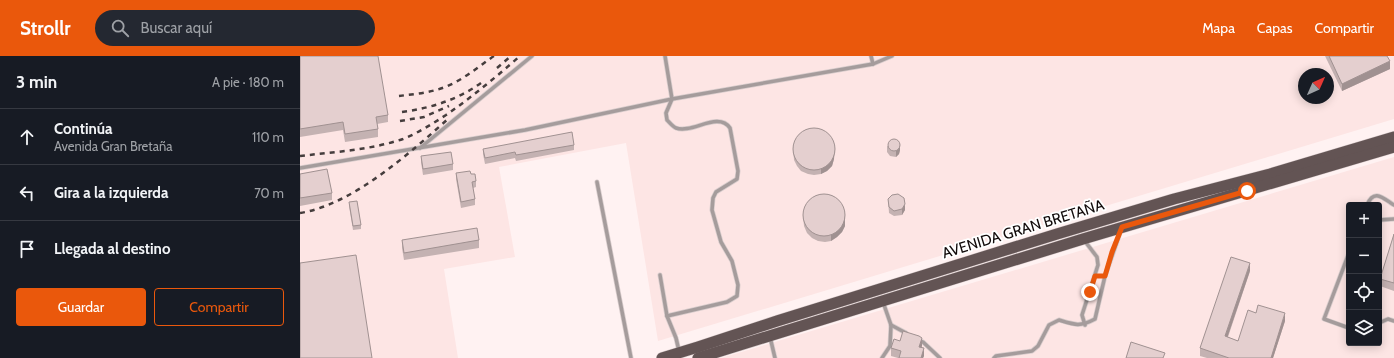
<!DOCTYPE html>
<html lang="es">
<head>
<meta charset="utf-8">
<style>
	body { margin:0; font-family:Cabin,sans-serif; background:#242831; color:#f1f3f6 }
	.controls { position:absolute; right:12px; bottom:12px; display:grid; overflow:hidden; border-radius:4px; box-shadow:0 2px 10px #0003 }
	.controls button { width:36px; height:36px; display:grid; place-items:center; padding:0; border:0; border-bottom:1px solid #363941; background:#171b24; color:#f1f3f6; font:20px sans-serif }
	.compass { position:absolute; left:998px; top:12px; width:36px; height:36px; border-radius:50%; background:#171b24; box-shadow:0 2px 10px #0003; rotate:45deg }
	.stop { position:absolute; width:12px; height:12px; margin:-9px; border:3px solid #ea580c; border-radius:50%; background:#fff }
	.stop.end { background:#ea580c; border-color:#fff; box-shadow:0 1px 4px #0008 }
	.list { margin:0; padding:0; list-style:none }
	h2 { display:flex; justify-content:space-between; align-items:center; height:52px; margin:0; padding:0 16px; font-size:17px }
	h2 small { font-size:13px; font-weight:400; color:#9ea1a6 }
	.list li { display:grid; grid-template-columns:26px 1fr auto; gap:12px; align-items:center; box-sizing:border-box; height:56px; padding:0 16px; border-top:1px solid #363941 }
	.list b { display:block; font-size:15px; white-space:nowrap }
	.list p { margin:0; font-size:13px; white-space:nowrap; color:#9ea1a6 }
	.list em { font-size:13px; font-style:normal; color:#9ea1a6 }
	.actions { display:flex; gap:8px; padding:12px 16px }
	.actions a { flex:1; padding:9px 0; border:1px solid #ea580c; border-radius:4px; text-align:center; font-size:14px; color:#ea580c }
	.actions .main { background:#ea580c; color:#fff }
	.icon { flex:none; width:22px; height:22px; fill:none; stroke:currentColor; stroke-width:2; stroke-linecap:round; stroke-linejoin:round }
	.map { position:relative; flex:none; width:1094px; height:302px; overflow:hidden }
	header { display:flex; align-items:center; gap:24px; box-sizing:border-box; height:56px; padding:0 20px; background:#ea580c; color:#fff }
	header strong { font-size:19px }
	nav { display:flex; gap:22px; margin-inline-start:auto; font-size:14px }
	.search { width:280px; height:36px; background:#242831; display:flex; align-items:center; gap:10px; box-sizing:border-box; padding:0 14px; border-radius:22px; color:#9ea1a6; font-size:15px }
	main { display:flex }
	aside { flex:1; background:#171b24 }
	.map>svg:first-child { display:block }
	.built { fill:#fde5e4; fill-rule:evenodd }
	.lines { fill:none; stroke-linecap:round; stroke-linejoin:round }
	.service-casing { stroke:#d9cdcd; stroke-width:5 }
	.primary-casing { stroke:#d9cdcd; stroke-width:12 }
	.service { stroke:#a59c9c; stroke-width:3.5 }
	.primary { stroke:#635454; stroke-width:11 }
	.rail { stroke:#453d3d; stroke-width:2.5; stroke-dasharray:5 5; stroke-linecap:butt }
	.wall { fill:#c4b2b2 }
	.shaded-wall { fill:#a09191 }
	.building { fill:#e4cfcf; stroke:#a09191 }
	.route { stroke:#ea580c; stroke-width:5 }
	.labels { text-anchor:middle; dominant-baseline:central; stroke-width:3.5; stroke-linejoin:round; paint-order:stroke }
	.street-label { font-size:15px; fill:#110a0a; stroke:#fff }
</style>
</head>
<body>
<header>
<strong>Strollr</strong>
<div class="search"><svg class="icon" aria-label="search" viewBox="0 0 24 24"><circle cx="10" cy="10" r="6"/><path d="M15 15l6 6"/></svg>Buscar aquí</div>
<nav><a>Mapa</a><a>Capas</a><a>Compartir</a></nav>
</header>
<main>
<aside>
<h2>3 min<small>A pie · 180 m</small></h2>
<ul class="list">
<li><svg class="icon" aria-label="ahead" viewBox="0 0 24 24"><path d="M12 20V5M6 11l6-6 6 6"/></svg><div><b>Continúa</b><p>Avenida Gran Bretaña</p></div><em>110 m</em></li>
<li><svg class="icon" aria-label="left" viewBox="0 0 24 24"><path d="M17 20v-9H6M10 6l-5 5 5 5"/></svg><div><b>Gira a la izquierda</b></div><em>70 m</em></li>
<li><svg class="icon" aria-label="arrive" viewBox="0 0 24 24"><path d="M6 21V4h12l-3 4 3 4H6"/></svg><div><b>Llegada al destino</b></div></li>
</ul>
<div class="actions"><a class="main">Guardar</a><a>Compartir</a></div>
</aside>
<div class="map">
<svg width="1094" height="302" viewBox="0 0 1094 302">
	<rect width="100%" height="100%" fill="#fff2f2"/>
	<!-- built -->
	<g class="built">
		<path d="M0 0H1094V63L358 285 326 87 199 111 215 201 144 213 158 302H0ZM1004 18H1028V42H1004Z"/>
		<path d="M1094 101V302H421ZM1049 149H1079V287H1049Z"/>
	</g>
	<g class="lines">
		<!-- service casing -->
		<g class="service-casing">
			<g id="service">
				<path d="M365 0 372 43 366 57 367 64C369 66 373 71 376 72 392 78 418 55 430 72L438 115 437 123 416 136 413 142 412 154 421 186 432 205 438 229 437 240 427 246 367 260"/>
				<polyline points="571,0 573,8"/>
				<polyline points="120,92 232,0"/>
				<polyline points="0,112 225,74 372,43 573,8 592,0"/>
				<polyline points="297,126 331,302"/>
				<path d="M1067 149C1074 132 1083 142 1094 149"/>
				<polyline points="1079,164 1094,163"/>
				<polyline points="784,184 797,201 798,209 782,259 785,269"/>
				<polyline points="1049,197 1024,263 1049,272"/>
				<polyline points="360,219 367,260 376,282 379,295"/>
				<polyline points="1079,267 1088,263 1094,265"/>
				<polyline points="591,269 606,277"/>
				<polyline points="470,281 475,302"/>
				<polyline points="618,284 623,286 640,302"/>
				<polyline points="582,302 590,290 591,269 583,246"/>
				<path d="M694 302 696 300 732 295 738 290 749 269 759 264C775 269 780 271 795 263L805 220 821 174"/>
			</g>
		</g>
		<!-- primary casing -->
		<g class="primary-casing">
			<g id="primary">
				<polyline points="362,302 398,291 477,265 757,178 874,143 970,118 1094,81"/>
				<polyline points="398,302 783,183 1094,91"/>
			</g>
		</g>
		<!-- service -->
		<use href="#service" class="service"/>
		<!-- primary -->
		<use href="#primary" class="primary"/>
		<!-- rail -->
		<g class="rail">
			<polyline points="197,12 211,0"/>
			<path d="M99 40C114 38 130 37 145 31 163 24 178 11 194 0"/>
			<path d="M102 56C131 52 157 44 181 27"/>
			<polyline points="100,65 124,61 149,50"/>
			<path d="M0 100C34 96 70 94 103 83 118 77 132 68 146 59 172 41 196 21 220 0"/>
			<path d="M0 157C52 149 110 97 149 62"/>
		</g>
	</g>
	<!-- wall -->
	<g class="wall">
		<polygon points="0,0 88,59 88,66 77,68 78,73 78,81 45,86 43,74 0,81"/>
		<polygon points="1025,0 1087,0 1090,13 1042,35"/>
		<polygon points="274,89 274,94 216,105 215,102 185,108 183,98 183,93"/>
		<polygon points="587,90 600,94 599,98 596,101 590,100 587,96"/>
		<polygon points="493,91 534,103 532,110 527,115 521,118 514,119 508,118 501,115 497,110 494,104"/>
		<polygon points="121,100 153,108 153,114 123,119 121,106"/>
		<polygon points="156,117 171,118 176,125 176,131 173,132 175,143 175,149 161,152 156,123"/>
		<polygon points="0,118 32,137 32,144 0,150"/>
		<polygon points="588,143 605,154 602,159 594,160 589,157"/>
		<polygon points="49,146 61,169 61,173 53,174 49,150"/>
		<polygon points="503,158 545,170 542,176 537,181 531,185 525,186 518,185 512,182 507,177 504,170"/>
		<polygon points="1094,178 1094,235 1080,230 1080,223"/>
		<polygon points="102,184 179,184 179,192 104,204 102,192"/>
		<polygon points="950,215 928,281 938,285 956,257 985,265 973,302 907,302 900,300 900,292"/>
		<polygon points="600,285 622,290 621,291 624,300 623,302 598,302 591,300 591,292"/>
	</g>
	<!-- shaded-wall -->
	<g class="shaded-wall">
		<polygon points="1090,5 1090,13 1042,35 1042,28"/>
		<polygon points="600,88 600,94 599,98 596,101 596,95"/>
		<polygon points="535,91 534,103 532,110 527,115 521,118 521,112"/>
		<polygon points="605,148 605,154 602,159 602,153"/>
		<polygon points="545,157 545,170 542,176 537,181 531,185 531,179"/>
		<polygon points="950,207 950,215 925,288 925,280"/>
		<polygon points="985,257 985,265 973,302 971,302"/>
		<polygon points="622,282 622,290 619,298 619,291"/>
		<polygon points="624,292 624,300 623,302 621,302"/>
	</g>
	<!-- building -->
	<g class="building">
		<polygon points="0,0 78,0 88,59 76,61 78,73 45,78 43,66 0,73"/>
		<polygon points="1029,0 1087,0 1090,5 1042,28"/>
		<circle cx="514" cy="93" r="21"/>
		<polygon points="272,76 274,89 216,99 215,96 185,102 183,93"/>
		<circle cx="594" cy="89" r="6"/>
		<polygon points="151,96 153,108 123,113 121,100"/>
		<polygon points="27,113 32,137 0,142 0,118"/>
		<polygon points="170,115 171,118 175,118 176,125 172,126 175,143 161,146 156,117"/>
		<polygon points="598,138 604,142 605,148 602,153 594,155 589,151 588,143 592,139"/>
		<circle cx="524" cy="159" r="21"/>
		<polygon points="57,145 61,169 53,170 49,146"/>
		<polygon points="177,172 179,184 104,197 102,184"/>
		<polygon points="1094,178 1094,227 1080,223"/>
		<polygon points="56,199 72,302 0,302 0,207"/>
		<polygon points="931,201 950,207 925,280 938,285 948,254 956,257 958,249 985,257 971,302 929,302 900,292"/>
		<polygon points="603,275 619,280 622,282 619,291 624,292 621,302 599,302 601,295 591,292 594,283 600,285"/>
		<polygon points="831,286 865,297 863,302 826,302"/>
	</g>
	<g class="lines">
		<!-- route -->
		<polyline class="route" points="790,236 795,220 805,220 812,196 822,171 947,135"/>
	</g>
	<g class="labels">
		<!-- street labels -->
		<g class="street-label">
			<text transform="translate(723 173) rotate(-17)">AVENIDA GRAN BRETAÑA</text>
		</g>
	</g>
</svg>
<div class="controls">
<button>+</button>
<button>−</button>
<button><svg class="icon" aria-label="locate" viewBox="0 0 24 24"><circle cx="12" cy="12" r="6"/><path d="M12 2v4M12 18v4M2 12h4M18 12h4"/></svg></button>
<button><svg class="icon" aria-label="layers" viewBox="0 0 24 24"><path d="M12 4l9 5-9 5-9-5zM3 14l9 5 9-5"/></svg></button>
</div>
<svg class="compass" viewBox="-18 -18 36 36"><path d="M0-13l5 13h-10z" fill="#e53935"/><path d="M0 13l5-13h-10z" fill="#9ea1a6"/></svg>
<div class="stop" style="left:947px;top:135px"></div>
<div class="stop end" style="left:790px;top:236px"></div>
</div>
</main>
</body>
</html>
